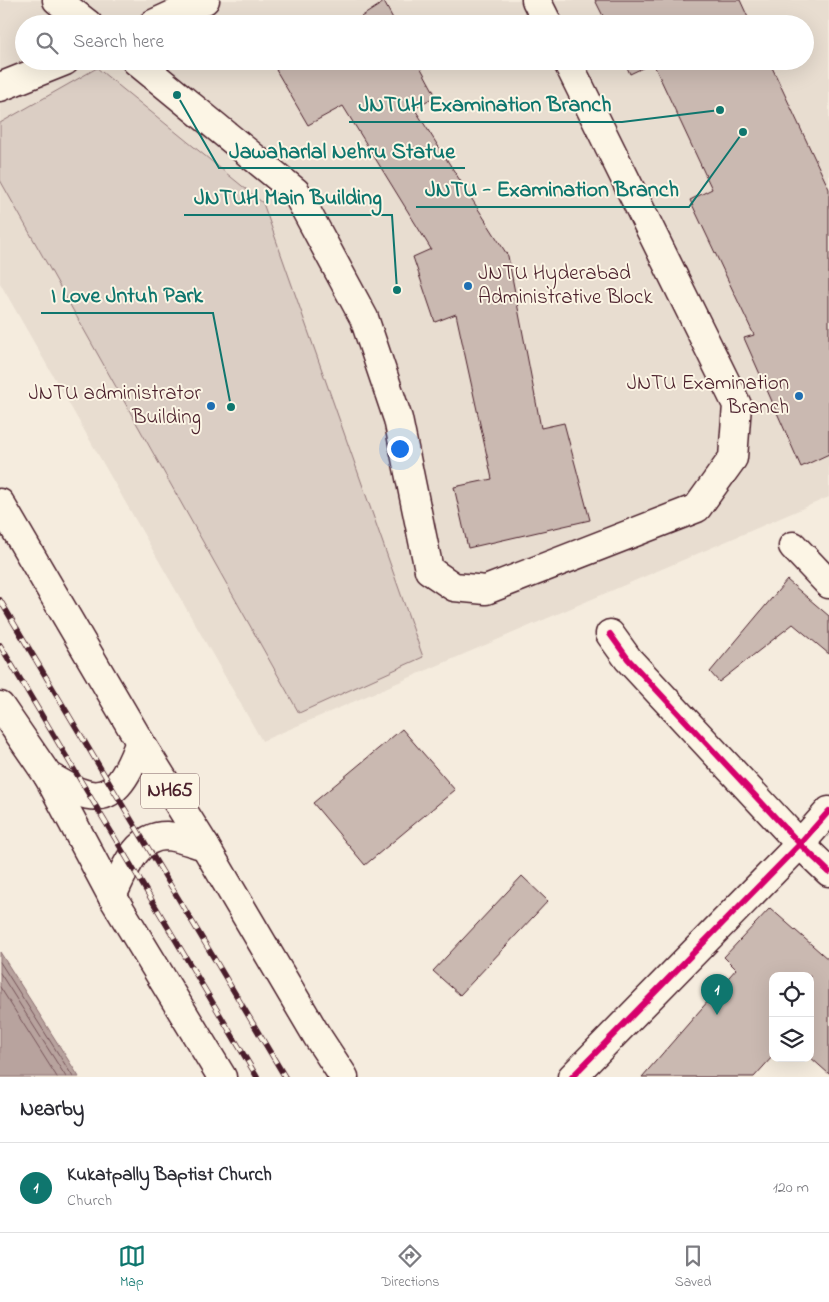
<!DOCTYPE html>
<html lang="en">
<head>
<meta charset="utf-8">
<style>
	body { margin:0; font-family:"Indie Flower",sans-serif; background:#f7f7f7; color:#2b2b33 }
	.controls { position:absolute; right:15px; bottom:15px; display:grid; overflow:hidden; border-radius:10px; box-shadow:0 5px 20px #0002 }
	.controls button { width:45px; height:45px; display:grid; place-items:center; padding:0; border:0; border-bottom:1px solid #e1e1e2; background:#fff; color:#2b2b33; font:25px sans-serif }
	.you { position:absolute; left:399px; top:448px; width:18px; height:18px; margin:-12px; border:4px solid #fff; border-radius:50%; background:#1a73e8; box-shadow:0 0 0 8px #1a73e833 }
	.badge { display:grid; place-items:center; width:32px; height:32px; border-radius:50%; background:#0f766e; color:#fff; font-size:16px; font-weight:700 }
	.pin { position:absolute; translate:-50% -41px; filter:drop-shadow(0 1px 2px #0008) }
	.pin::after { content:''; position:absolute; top:26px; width:18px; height:15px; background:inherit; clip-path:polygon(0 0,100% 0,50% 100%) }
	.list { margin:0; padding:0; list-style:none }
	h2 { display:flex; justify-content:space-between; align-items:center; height:65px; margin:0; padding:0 20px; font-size:21px }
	h2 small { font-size:16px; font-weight:400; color:#7c7c81 }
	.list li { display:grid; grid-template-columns:32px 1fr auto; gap:15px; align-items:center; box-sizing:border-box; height:90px; padding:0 20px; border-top:1px solid #e1e1e2 }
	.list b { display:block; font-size:19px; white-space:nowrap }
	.list p { margin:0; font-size:16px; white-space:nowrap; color:#7c7c81 }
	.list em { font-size:16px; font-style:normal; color:#7c7c81 }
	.icon { flex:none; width:28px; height:28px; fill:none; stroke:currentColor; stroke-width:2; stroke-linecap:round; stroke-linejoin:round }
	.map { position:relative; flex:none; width:829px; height:1077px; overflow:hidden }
	.search { position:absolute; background:#fff; box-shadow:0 5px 20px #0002; left:15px; right:15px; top:15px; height:55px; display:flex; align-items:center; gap:12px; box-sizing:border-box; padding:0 18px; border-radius:28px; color:#7c7c81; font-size:19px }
	.sheet { height:155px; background:#fff }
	nav { display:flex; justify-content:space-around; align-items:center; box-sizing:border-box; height:70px; border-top:1px solid #e1e1e2; background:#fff; font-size:14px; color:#7c7c81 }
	nav a { display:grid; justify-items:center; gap:2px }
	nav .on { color:#0f766e }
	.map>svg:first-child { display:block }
	.built { fill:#e8ddd0; fill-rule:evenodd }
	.green { fill:#dbcec4; stroke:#927678 }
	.water { fill:#b8a39e; stroke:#8c6e70 }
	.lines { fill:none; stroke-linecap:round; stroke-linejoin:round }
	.shore { stroke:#765459; stroke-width:1 }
	.building { fill:#cab9b1; stroke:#4a1f2b }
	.minor-casing { stroke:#4a1f2b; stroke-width:31 }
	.highway-casing { stroke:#4a1f2b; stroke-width:31 }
	.minor { stroke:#fcf5e5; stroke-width:28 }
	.highway { stroke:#fcf5e5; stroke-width:28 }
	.rail-casing { stroke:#4a1f2b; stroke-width:5.5 }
	.rail { stroke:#fcf5e5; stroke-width:4; stroke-dasharray:11; stroke-linecap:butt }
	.cycleway-casing { stroke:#fcf5e5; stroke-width:9 }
	.cycleway { stroke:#d6006c; stroke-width:6 }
	.poi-dot { fill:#1f6fb2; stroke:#fcf5e5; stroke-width:2 }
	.labels { text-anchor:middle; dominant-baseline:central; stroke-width:4; stroke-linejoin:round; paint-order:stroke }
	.shield { fill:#fcf5e5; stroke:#7f5f63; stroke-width:1 }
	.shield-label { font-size:20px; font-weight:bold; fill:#4a1f2b }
	.poi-label { font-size:21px; fill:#4a1f2b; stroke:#fcf5e5; text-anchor:end }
	.leader { fill:none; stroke:#0f766e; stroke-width:2 }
	.callout-dot { fill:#0f766e; stroke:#fcf5e5; stroke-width:2 }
	.callout-label { font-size:22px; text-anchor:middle; font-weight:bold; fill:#0f766e; stroke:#fcf5e5; stroke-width:4; stroke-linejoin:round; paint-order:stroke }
</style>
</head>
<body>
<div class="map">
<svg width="829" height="1077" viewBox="0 0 829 1077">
	<rect width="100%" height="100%" fill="#f5ecde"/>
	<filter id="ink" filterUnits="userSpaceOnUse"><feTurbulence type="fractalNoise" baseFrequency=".02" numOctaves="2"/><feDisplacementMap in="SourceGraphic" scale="10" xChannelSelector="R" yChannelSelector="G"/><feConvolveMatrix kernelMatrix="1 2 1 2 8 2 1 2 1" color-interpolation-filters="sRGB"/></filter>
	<g filter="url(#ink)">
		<!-- built -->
		<path class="built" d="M0 0H829V497L262 741 0 283ZM24 24H805V61H24Z"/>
		<!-- green -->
		<polygon class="green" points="97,68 263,203 423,657 299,713 0,180 0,123"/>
		<!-- water -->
		<polygon class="water" points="0,952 79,1077 0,1077"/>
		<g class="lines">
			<!-- shore -->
			<g class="shore">
				<polyline points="0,962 73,1077"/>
				<polyline points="0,973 66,1077"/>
				<polyline points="0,987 57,1077"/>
			</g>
		</g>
		<!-- building -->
		<g class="building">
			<polygon points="595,0 740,0 751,24 607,24"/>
			<polygon points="384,2 396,24 350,24"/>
			<polygon points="290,61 417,61 436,96 414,108 508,256 541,428 564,423 590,520 468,548 454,487 492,479 456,314 435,322 413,257 431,249 343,106 308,125 276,70"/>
			<polygon points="624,61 769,61 829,189 829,454 801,467 744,338 754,335 690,200 712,189 653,63 630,74"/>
			<polygon points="787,580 829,616 829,654 793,624 719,682 710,672"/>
			<polygon points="402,729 455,790 365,865 313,803"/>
			<polygon points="522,876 548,901 460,995 433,971"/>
			<polygon points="770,908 829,960 829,1074 810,1057 810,976 773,976 773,1056 754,1077 642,1077 736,969 724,957"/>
		</g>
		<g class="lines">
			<!-- minor casing -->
			<g class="minor-casing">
				<g id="minor">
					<polyline points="57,0 88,24"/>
					<polyline points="536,0 548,24"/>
					<polyline points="153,24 205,0"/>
					<polyline points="136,61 296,192 364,318 398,419 429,570 454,587 486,590 697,508 733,458 737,405 567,61"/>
					<polyline points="0,87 65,61"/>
					<polyline points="793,546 829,584"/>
					<polyline points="610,634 628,659 800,844 829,872"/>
					<polyline points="572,1077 800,844 829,811"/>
				</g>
			</g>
			<!-- highway casing -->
			<g class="highway-casing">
				<g id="highway">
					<polyline points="0,503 140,742 205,846 317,1036 344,1077"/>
					<polyline points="0,706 48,776 112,896 222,1077"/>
					<path d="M48 776C58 781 68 788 79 792 117 807 129 769 140 742"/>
					<path d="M112 896C124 872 135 835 167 836 179 837 194 843 205 846"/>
				</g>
			</g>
			<!-- minor -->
			<use href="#minor" class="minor"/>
			<!-- highway -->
			<use href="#highway" class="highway"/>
			<!-- rail casing -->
			<g class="rail-casing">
				<g id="rail">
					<polyline points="0,600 285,1077"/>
					<polyline points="0,645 257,1077"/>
				</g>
			</g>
			<!-- rail -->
			<use href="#rail" class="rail"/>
			<!-- cycleway casing -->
			<g class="cycleway-casing">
				<g id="cycleway">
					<polyline points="610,634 628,659 800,844 829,872"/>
					<polyline points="572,1077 800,844 829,811"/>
				</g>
			</g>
			<!-- cycleway -->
			<use href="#cycleway" class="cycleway"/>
		</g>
	</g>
	<!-- markers -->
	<g class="poi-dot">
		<circle cx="468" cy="286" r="5"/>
		<circle cx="799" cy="396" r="5"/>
		<circle cx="211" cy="406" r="5"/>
	</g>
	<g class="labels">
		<!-- shield labels -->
		<rect class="shield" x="141" y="773.5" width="58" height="35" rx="4"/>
		<g class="shield-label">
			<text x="170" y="791">NH65</text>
		</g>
		<!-- poi labels -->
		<g class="poi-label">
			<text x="478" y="274" text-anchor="start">JNTU Hyderabad<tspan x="478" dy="24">Administrative Block</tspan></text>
			<text x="789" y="384">JNTU Examination<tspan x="789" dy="24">Branch</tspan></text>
			<text x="201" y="394">JNTU administrator<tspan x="201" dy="24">Building</tspan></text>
		</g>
	</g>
	<!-- callouts -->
	<path class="leader" d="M720 110L622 122H349M177 95L219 168H465M743 132L689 207H416M397 290L392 215H184M231 407L213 313H41"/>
	<g class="callout-dot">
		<circle cx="720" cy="110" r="5"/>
		<circle cx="177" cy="95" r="5"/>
		<circle cx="743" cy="132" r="5"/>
		<circle cx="397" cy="290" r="5"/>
		<circle cx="231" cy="407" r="5"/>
	</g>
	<g class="callout-label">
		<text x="485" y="111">JNTUH Examination Branch</text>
		<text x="342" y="158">Jawaharlal Nehru Statue</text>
		<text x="552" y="196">JNTU - Examination Branch</text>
		<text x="288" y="204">JNTUH Main Building</text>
		<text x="127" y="302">I Love Jntuh Park</text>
	</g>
</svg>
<div class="controls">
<button><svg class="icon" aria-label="locate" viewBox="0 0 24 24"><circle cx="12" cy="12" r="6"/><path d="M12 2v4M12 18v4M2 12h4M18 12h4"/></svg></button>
<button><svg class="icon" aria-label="layers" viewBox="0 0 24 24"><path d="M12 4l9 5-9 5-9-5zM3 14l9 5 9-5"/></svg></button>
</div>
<div class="you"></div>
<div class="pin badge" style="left:717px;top:1015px">1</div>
<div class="search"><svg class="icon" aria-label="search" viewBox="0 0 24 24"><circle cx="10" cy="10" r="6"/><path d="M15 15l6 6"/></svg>Search here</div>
</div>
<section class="sheet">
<h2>Nearby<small></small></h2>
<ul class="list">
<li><span class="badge">1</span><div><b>Kukatpally Baptist Church</b><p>Church</p></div><em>120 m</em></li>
</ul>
</section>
<nav>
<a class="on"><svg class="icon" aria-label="map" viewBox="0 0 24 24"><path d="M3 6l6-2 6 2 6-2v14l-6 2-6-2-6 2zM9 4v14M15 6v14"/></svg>Map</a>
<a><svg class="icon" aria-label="directions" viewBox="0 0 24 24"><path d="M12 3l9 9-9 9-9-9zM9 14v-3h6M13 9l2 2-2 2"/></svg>Directions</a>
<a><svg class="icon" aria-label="saved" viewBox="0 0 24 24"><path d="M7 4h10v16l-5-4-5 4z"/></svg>Saved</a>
</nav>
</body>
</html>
